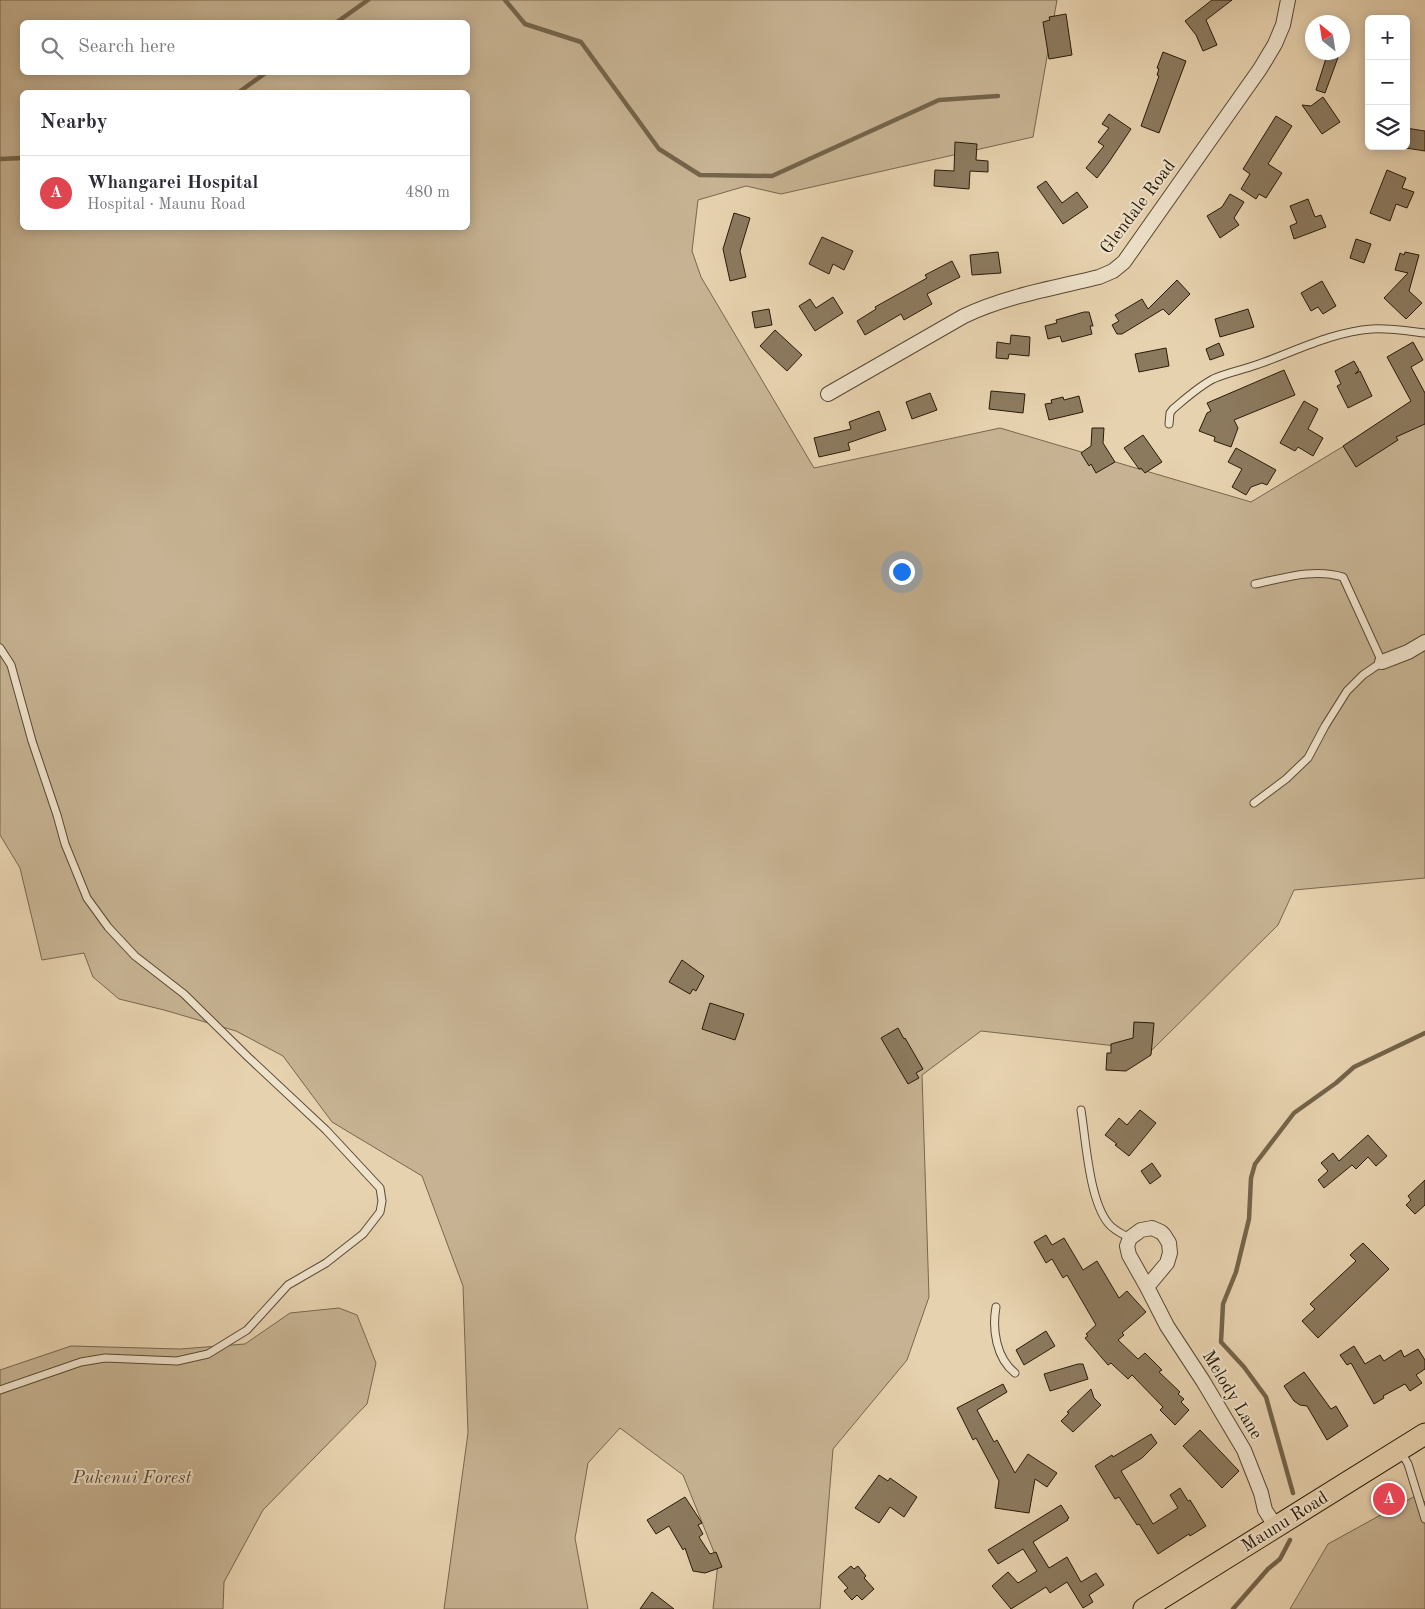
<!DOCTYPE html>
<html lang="en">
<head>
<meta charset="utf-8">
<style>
	body { margin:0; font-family:"Old Standard TT",serif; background:#f7f7f7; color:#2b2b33 }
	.controls { position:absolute; right:15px; top:15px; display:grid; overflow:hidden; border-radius:8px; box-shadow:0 2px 12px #0003 }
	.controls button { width:45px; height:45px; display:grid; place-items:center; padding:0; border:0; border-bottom:1px solid #e1e1e2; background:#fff; color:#2b2b33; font:25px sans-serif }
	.compass { position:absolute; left:1305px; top:15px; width:45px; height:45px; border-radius:50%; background:#fff; box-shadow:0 2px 12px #0003; rotate:330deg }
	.you { position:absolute; left:901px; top:571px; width:18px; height:18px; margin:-12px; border:4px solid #fff; border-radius:50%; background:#1a73e8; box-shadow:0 0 0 8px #1a73e833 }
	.badge { display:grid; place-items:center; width:32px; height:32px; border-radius:50%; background:#111827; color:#fff; font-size:16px; font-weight:700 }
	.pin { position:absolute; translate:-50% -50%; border:2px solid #fff; box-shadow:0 1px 5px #0006 }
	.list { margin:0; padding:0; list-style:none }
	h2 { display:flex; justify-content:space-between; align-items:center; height:65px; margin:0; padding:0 20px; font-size:21px }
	h2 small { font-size:16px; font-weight:400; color:#7c7c81 }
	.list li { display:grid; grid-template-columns:32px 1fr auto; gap:15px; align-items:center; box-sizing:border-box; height:75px; padding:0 20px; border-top:1px solid #e1e1e2 }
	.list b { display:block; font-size:19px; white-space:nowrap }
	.list p { margin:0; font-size:16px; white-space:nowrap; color:#7c7c81 }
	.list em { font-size:16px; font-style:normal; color:#7c7c81 }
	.icon { flex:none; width:28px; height:28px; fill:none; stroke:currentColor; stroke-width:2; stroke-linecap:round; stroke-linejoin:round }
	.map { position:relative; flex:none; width:1425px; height:1609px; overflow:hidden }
	.search { position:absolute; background:#fff; box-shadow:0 2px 12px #0003; left:20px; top:20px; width:450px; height:55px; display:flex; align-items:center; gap:12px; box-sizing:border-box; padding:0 18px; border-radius:8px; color:#7c7c81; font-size:19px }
	.panel { position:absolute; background:#fff; box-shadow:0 2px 12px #0003; left:20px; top:90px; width:450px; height:140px; border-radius:8px }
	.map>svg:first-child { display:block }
	.green { fill:#c7b393; stroke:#78674e; fill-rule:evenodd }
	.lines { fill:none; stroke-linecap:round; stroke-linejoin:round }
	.stream { stroke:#74644a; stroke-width:4.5 }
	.building { fill:#8c7a5f; stroke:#291b08 }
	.lane-casing { stroke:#584932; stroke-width:9 }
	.street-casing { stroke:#584932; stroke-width:16 }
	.primary-casing { stroke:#291b08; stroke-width:23 }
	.lane { stroke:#efe2cb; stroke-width:7 }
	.street { stroke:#efe2cb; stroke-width:14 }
	.primary { stroke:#e7d2af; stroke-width:21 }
	.labels { text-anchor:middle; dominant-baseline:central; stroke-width:4; stroke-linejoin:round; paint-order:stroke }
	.street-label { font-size:18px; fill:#291b08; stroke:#efe2cb }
	.park-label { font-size:18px; font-style:italic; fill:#584932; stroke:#efe2cb }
</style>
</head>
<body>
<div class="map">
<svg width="1425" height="1609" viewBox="0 0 1425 1609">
	<rect width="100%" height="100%" fill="#e7d2af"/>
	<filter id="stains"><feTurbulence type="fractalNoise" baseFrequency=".004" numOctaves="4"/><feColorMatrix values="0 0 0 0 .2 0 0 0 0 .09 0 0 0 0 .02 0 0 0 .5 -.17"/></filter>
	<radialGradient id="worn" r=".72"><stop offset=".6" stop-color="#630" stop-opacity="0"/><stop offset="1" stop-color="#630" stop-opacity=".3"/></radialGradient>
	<!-- green -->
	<g class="green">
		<path d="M0 0H1057L1033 137 781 194 746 186 698 200 692 251 701 277 814 468 1000 428 1251 502 1425 397V878L1294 890 1278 925 1152 1050 981 1031 922 1075 929 1297 907 1360 833 1449 820 1609H713L718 1562 683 1475 620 1428 588 1463 576 1533 575 1538 588 1609H444L468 1433 463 1286 422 1176 332 1122 283 1056 236 1031 164 1010 119 999 93 977 84 953 42 960 20 868 0 835ZM22 22H468V72H22ZM22 92H468V228H22Z"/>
		<polygon points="339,1308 357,1315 376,1363 367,1404 263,1510 224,1582 223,1609 0,1609 0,1370 71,1346 180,1349 245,1344 290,1313"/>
		<polygon points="1417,1495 1425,1502 1425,1609 1290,1609 1328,1544"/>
	</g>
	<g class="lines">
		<!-- stream -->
		<g class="stream">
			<polyline points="505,0 525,24 581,42 659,149 700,175 772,176 939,100 998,96"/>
			<polyline points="337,22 368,0"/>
			<polyline points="239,92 267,72"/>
			<polyline points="0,159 22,158"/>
			<polyline points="1293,1493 1266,1397 1244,1367 1221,1342 1223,1304 1236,1272 1249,1219 1251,1178 1255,1164 1294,1113 1336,1083 1354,1067 1425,1033"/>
			<polyline points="1233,1609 1268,1569 1280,1559 1290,1540"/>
		</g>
	</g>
	<!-- building -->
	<g class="building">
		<polygon points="1212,0 1232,0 1206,20 1217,45 1203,51 1196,35 1185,21"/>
		<polygon points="1066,14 1072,55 1049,59 1043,22 1050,20 1049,17"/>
		<polygon points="1163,52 1186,61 1159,133 1141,126 1159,76 1157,75 1159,69 1157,68"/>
		<polygon points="1328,52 1340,52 1325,93 1316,90"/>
		<polygon points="1323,97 1340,122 1322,134 1302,105 1311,106"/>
		<polygon points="1109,114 1131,129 1109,162 1097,178 1086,168 1104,146 1098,142 1109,128 1102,124"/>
		<polygon points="1276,116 1292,126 1268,164 1282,173 1266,198 1259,194 1256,199 1241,189 1250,174 1243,169"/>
		<polygon points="1406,128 1425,131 1425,151 1406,148"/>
		<polygon points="955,142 977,144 976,160 988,161 988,172 970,171 969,189 934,186 935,170 954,171"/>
		<polygon points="1387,170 1406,178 1402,188 1414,192 1407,208 1396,204 1390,221 1370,213"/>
		<polygon points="1046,181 1062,203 1077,192 1088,207 1063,224 1037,187"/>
		<polygon points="1230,194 1244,202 1234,218 1239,225 1220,238 1207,216 1222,207"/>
		<polygon points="1308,199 1315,217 1321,215 1326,227 1294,239 1290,226 1297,223 1290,206"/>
		<polygon points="734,213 750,218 740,251 746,277 730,281 723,249"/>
		<polygon points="822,237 853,251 844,270 833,264 829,274 809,264"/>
		<polygon points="1356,239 1371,244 1364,263 1350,258"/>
		<polygon points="998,252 1001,273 972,275 970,255"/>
		<polygon points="1405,252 1419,255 1409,291 1422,303 1406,319 1384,298 1408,273 1395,270 1400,253 1404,255"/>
		<polygon points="952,261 960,277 927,294 932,304 904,320 901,314 865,335 857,321 876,309 875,307 927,278 925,275"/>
		<polygon points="1177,280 1190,294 1169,315 1163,309 1122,334 1117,334 1112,325 1119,321 1115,315 1142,299 1148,309"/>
		<polygon points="1322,281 1336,306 1323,314 1318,307 1311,311 1301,293"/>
		<polygon points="833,297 843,313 815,331 799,306 810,299 816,308"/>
		<polygon points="769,309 772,325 755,328 752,312"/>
		<polygon points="1248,309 1254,327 1220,337 1215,319"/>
		<polygon points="1084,312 1089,312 1093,326 1090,326 1092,334 1062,342 1060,336 1048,339 1045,326 1057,323 1056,320"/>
		<polygon points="775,330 802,355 787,371 760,346"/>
		<polygon points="1011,335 1030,337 1029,356 1009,354 1008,359 996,358 997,342 1010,344"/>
		<polygon points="1413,342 1423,360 1411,367 1425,393 1425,424 1396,437 1398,440 1356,467 1343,446 1411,401 1387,357"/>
		<polygon points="1219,343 1224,355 1210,360 1206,349"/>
		<polygon points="1166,348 1169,366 1139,372 1135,354"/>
		<polygon points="1354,361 1359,370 1355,374 1360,371 1372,396 1348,408 1337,386 1341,384 1335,371"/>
		<polygon points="1284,370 1295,395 1234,420 1238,428 1231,447 1214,441 1215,437 1199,431 1207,413 1211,411 1207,403"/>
		<polygon points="991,391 1025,394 1023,413 989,409"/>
		<polygon points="930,393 937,410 912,419 906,402"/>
		<polygon points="1079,396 1083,412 1049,420 1045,404 1052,403 1051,400 1063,397 1064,400"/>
		<polygon points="1304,401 1318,409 1308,429 1323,438 1313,456 1298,447 1295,451 1280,443"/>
		<polygon points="879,411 886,430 848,443 850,450 819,457 814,438 851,429 849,422"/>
		<polygon points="1092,428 1104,428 1103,443 1115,462 1096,473 1091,464 1089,466 1081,453 1091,446"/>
		<polygon points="1143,435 1162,462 1145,473 1141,468 1139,469 1124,448"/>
		<polygon points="1236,448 1276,470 1267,485 1262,483 1251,487 1246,495 1232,487 1242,469 1228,462"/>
		<polygon points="682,960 704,976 696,991 693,989 690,994 669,982"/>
		<polygon points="710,1003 744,1014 735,1040 702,1029"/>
		<polygon points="1134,1022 1154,1023 1151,1055 1126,1071 1106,1070 1107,1053 1111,1053 1111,1044 1133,1038"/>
		<polygon points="898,1028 904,1039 905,1038 923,1069 916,1073 919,1078 908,1084 881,1038"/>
		<polygon points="1140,1110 1156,1123 1129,1156 1115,1145 1117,1144 1105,1135 1119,1118 1127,1125"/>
		<polygon points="1368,1135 1387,1156 1376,1166 1368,1157 1356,1169 1352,1165 1324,1188 1318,1180 1328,1171 1321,1163 1333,1153 1339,1161"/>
		<polygon points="1152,1163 1161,1176 1150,1184 1141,1171"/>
		<polygon points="1425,1180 1425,1205 1415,1214 1406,1205 1411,1200 1408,1196"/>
		<polygon points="1046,1235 1052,1245 1064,1238 1083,1270 1097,1261 1119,1298 1127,1291 1146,1312 1122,1333 1124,1335 1118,1340 1138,1359 1145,1353 1162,1370 1159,1372 1180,1392 1178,1394 1184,1399 1181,1402 1189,1410 1175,1425 1160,1410 1163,1407 1132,1375 1128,1379 1111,1363 1108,1365 1085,1338 1088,1336 1086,1334 1096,1325 1067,1275 1063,1278 1052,1259 1046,1263 1034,1242"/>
		<polygon points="1363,1243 1389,1269 1318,1338 1302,1321 1315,1309 1310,1304 1356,1261 1350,1255"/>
		<polygon points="1046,1331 1055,1346 1024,1365 1016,1350"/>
		<polygon points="1354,1346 1365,1364 1380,1355 1384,1361 1401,1350 1404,1357 1418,1349 1425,1360 1425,1369 1416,1375 1422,1383 1410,1391 1405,1384 1383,1396 1384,1398 1374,1404 1351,1363 1347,1365 1340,1355"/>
		<polygon points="1078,1364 1083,1364 1088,1379 1050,1391 1044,1374"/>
		<polygon points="1304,1372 1331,1409 1336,1406 1348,1426 1327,1440 1307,1406 1300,1405 1294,1401 1284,1386"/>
		<polygon points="1003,1384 1007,1392 977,1410 994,1442 997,1440 1015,1473 1028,1454 1057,1473 1047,1487 1035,1479 1029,1513 995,1508 999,1481 976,1438 973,1440 957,1408"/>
		<polygon points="1091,1389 1094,1398 1101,1405 1073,1432 1061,1421 1069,1413 1067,1412"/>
		<polygon points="1200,1430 1239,1471 1222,1488 1183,1446"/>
		<polygon points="1151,1434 1157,1443 1142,1458 1121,1471 1132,1489 1153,1524 1178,1508 1170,1495 1180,1488 1188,1501 1190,1500 1206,1526 1190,1536 1189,1534 1158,1554 1139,1524 1137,1525 1119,1497 1115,1499 1095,1466 1112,1455 1113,1457"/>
		<polygon points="879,1475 888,1481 890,1478 917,1497 904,1517 890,1507 879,1523 855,1508"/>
		<polygon points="685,1497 702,1523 698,1525 703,1534 699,1537 710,1554 716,1552 722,1567 705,1573 693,1571 685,1548 683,1550 669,1526 656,1534 647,1520"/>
		<polygon points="1061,1505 1069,1518 1067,1519 1068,1520 1033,1542 1049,1568 1067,1557 1081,1582 1096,1573 1104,1585 1089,1595 1093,1602 1083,1608 1067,1582 1050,1593 1046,1587 1011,1609 992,1586 1008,1572 1018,1583 1037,1571 1023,1549 998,1564 988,1550"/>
		<polygon points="851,1566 854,1569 858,1566 866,1576 864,1578 874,1589 862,1600 857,1595 852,1600 844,1591 848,1588 838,1577"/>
		<polygon points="652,1592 674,1609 640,1609"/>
	</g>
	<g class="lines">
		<!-- lane casing -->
		<g class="lane-casing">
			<g id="lane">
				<path d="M1169 424 1170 413 1173 409C1185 399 1198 387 1213 379 1226 373 1242 370 1256 365 1294 352 1331 332 1372 329 1389 328 1408 331 1425 333"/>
				<polyline points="0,648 11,665 32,741 57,815 65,844 87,898 108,927 135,956 184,994 248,1057 326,1130 380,1188 382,1201 380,1212 363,1234 326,1263 288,1285 247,1330 208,1354 177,1361 105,1358 81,1362 0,1390"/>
				<path d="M1254 803 1286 779 1308 758 1325 726 1347 691 1363 675 1382 662 1343 577C1314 568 1284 578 1255 584"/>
				<path d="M1081 1110C1086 1141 1089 1199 1108 1223 1113 1230 1122 1234 1130 1238"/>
				<path d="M996 1307C992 1329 996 1358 1015 1373"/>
				<polyline points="1401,1452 1408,1464 1425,1519"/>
			</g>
		</g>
		<!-- street casing -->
		<g class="street-casing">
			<g id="street">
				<path d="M828 394 964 316C1006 296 1054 288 1099 277L1113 271 1124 262 1260 69 1275 44 1283 25 1288 0"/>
				<polyline points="1382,662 1408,652 1425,642"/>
				<polyline points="1147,1287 1167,1263 1170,1253 1169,1243 1164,1235 1161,1232 1152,1228 1141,1230 1130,1238 1127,1246 1129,1255 1147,1287 1167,1326 1203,1381 1244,1450 1261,1493 1265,1510 1276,1527"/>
			</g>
		</g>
		<!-- primary casing -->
		<g class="primary-casing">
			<polyline id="primary" points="1144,1609 1425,1434"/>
		</g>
		<!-- lane -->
		<use href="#lane" class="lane"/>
		<!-- street -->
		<use href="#street" class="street"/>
		<!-- primary -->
		<use href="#primary" class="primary"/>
	</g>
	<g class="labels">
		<!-- street labels -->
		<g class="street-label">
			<text transform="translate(1138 207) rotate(-53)">Glendale Road</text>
			<text transform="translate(1232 1395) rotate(59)">Melody Lane</text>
			<text transform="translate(1285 1522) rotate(-32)">Maunu Road</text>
		</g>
		<!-- park labels -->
		<g class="park-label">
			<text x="132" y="1478">Pukenui Forest</text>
		</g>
	</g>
	<rect width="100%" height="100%" filter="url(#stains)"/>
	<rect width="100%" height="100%" fill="url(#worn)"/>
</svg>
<div class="controls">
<button>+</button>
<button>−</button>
<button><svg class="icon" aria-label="layers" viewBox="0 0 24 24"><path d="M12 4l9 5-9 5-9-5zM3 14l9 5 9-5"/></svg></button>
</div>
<svg class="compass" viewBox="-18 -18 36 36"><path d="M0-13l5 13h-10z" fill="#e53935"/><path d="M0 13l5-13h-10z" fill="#7c7c81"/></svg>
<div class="you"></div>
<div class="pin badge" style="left:1389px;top:1499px;background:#e0444e">A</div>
<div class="search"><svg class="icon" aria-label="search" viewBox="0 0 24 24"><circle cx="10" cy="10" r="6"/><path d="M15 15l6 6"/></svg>Search here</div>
<section class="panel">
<h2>Nearby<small></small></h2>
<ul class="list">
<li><span class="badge" style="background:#e0444e">A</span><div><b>Whangarei Hospital</b><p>Hospital · Maunu Road</p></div><em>480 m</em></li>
</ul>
</section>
</div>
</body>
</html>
